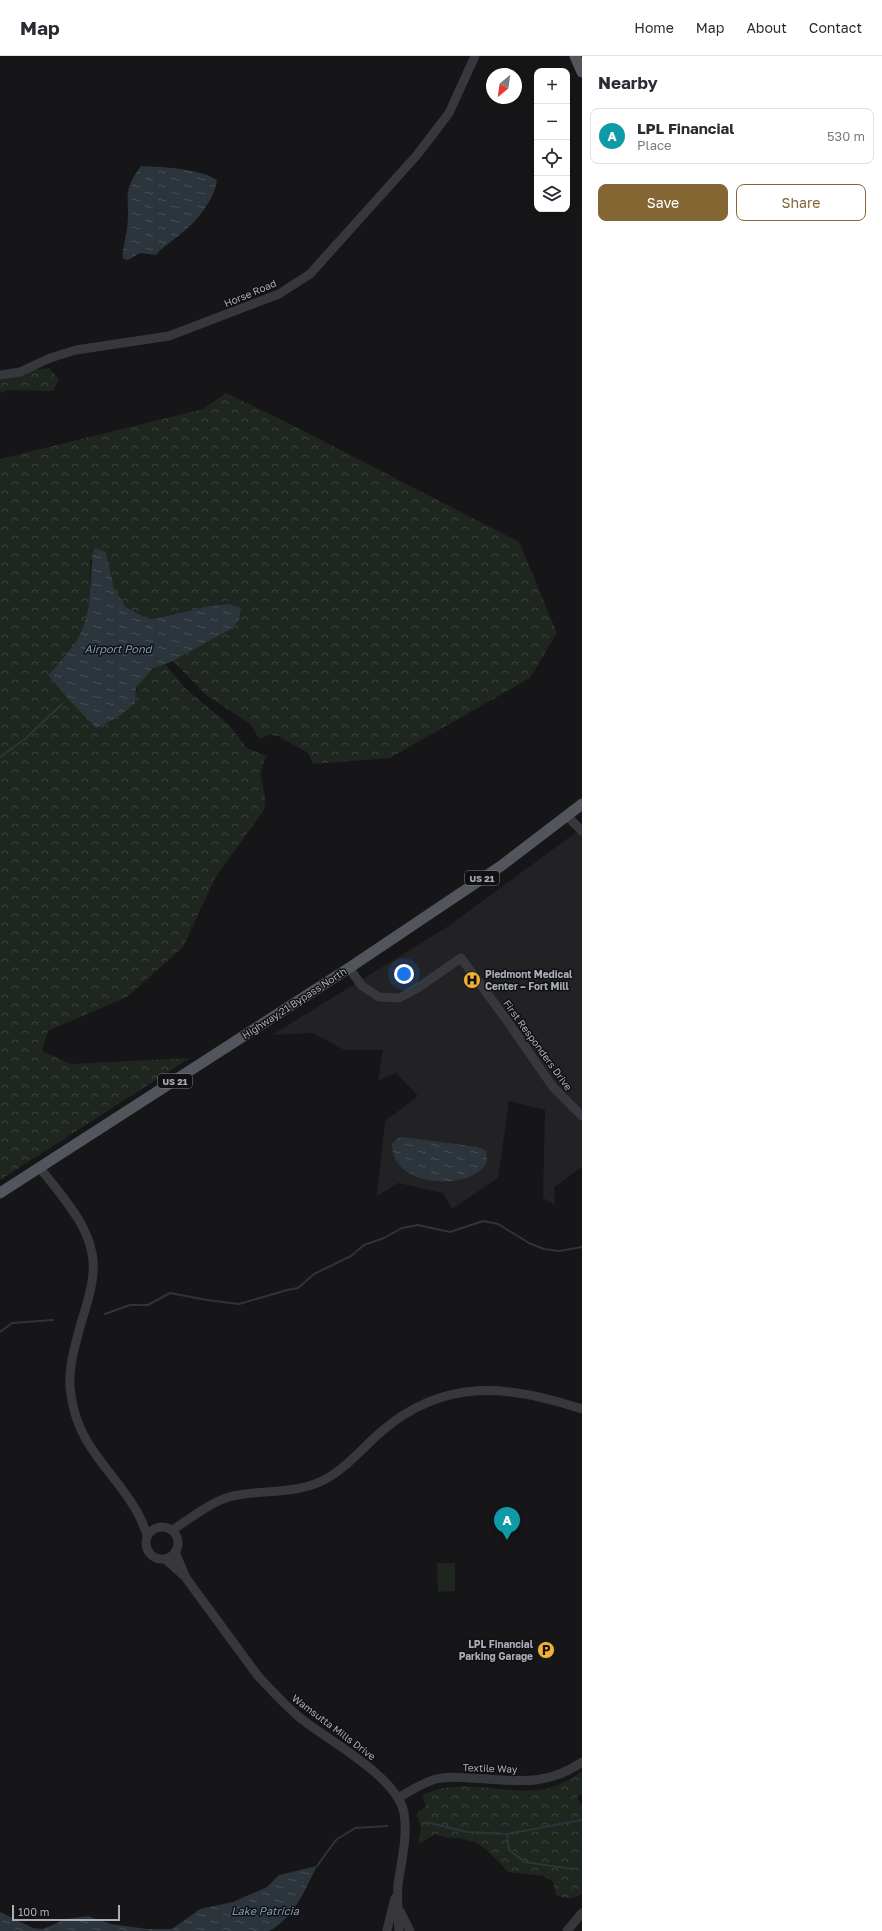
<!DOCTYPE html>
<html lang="en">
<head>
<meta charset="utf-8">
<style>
	body { margin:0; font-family:"Golos Text",sans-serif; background:#f7f7f7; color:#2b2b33 }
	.controls { position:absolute; right:12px; top:12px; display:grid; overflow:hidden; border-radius:8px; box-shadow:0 2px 10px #0003 }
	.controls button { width:36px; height:36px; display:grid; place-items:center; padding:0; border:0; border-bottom:1px solid #e1e1e2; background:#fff; color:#2b2b33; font:20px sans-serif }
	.compass { position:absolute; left:486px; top:12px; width:36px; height:36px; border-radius:50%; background:#fff; box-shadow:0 2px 10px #0003; rotate:209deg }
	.scale { position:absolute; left:12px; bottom:10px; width:108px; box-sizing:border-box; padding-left:4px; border:2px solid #a8adb8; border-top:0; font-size:11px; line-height:14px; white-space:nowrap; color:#a8adb8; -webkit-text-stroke:3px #111113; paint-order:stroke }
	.you { position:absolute; left:404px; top:918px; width:14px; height:14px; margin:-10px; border:3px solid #fff; border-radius:50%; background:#1a73e8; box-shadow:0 0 0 6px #1a73e833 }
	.badge { display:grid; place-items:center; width:26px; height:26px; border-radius:50%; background:#856733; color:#fff; font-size:13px; font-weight:700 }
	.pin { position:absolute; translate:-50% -33px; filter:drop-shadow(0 1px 2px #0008) }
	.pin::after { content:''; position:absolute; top:21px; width:14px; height:12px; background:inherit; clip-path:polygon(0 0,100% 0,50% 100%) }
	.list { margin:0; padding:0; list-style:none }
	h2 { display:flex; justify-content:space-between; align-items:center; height:52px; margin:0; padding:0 16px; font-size:17px }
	h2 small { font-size:13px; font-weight:400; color:#7c7c81 }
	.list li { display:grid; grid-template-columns:26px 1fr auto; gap:12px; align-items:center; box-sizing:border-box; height:56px; margin:0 8px 8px; padding:0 8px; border:1px solid #e1e1e2; border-radius:8px }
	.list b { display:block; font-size:15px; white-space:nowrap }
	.list p { margin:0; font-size:13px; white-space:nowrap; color:#7c7c81 }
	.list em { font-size:13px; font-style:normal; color:#7c7c81 }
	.actions { display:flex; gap:8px; padding:12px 16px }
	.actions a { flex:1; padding:9px 0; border:1px solid #856733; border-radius:8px; text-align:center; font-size:14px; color:#856733 }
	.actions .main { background:#856733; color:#fff }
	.icon { flex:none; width:22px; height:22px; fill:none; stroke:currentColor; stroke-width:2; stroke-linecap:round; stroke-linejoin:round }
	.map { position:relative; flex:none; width:582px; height:1875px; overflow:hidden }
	header { display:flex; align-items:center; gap:24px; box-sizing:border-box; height:56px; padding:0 20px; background:#fff; border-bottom:1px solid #e1e1e2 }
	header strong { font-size:19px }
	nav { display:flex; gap:22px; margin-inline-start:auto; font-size:14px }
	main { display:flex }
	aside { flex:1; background:#fff }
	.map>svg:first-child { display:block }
	.built { fill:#222225 }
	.forest { fill:url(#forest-crowns) }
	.garden { fill:#1e261f }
	.water { fill:url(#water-ripples) }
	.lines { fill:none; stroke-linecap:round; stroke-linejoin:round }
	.stream { stroke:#2c353c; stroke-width:2 }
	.minor { stroke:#37383d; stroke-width:9 }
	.major { stroke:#53555c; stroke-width:11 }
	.labels { text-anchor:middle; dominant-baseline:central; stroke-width:3; stroke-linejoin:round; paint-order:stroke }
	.shield { fill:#111113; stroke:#7b7e86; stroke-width:1 }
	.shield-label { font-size:9px; font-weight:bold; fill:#a8adb8 }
	.street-label { font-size:10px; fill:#a8adb8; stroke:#111113 }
	.poi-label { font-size:10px; font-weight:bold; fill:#a8adb8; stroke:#111113; text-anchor:start }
	.water-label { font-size:11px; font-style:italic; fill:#7f9bb3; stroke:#111113 }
</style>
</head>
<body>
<header>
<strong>Map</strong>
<nav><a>Home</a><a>Map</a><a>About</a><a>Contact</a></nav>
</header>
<main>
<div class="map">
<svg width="582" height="1875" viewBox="0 0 582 1875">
	<defs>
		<pattern id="forest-crowns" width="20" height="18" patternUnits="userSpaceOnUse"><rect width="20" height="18" fill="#1e261f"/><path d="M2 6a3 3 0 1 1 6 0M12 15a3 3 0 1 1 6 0" fill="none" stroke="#3c433d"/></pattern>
		<pattern id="water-ripples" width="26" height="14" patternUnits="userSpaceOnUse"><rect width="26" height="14" fill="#2c353c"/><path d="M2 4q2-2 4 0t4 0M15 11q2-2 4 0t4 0" fill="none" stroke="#485056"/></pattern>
	</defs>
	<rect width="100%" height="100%" fill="#161618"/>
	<!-- built -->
	<polygon class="built" points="582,772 582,1111 554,1131 555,1149 543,1142 545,1054 509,1045 498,1122 452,1153 443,1137 398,1127 377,1140 385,1065 418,1040 396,1017 378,1025 383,994 344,994 313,977 272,979 447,871"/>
	<!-- forest -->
	<g class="forest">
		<polygon points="49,312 59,323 53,335 9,334 0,337 0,315 20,316"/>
		<path d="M226 337 290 368 519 486 557 577 530 622 390 702 313 708 308 697 278 680 269 679 260 683 249 667 206 639 173 605 194 593 204 551 163 561 148 563 126 551 114 532 106 496 90 505C90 532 92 566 75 589 67 599 56 608 48 619L135 647C136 626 144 615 165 608L186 633 228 668 247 692 267 700C253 722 269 731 264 754L215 822 183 891 127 941 48 975 42 995 71 1008 190 1002 0 1124V403L203 353Z"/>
		<path d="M582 1716V1738L577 1741 581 1749H582V1838C574 1843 565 1843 556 1839L553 1826 544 1820 508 1816 487 1794 474 1786 460 1782H448L436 1778 418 1788 421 1772 417 1757 426 1750 422 1739C459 1721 500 1738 540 1734 556 1732 569 1724 582 1716Z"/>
	</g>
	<!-- garden -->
	<polygon class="garden" points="437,1507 455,1507 455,1535 438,1536"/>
	<!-- water -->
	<g class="water">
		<path d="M141 110C162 111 199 112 217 124 214 144 198 164 183 176 174 184 163 190 156 199L140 197 128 204 123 203C122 192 126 183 127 172 131 143 120 138 141 110Z"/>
		<path d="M95 492 106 496 114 532 126 551 148 563 163 561 204 551 229 548 241 552 239 564 229 574 173 605 152 613 136 632 135 647 118 661 96 672 68 643 48 619C76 588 87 578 90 535 92 520 90 507 95 492Z"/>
		<path d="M402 1081 478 1091 486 1095 487 1105C476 1135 391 1134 392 1088L398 1082Z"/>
		<path d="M317 1810C305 1834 294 1862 269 1875H0V1856L33 1872 43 1873 66 1863 88 1860 111 1868 147 1873H172L200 1853 233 1846 267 1831 279 1819Z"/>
	</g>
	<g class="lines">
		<!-- stream -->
		<g class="stream">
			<polyline points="0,701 25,683 62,648"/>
			<polyline points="105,1258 130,1249 148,1249 170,1237 207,1244 239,1248 287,1234 298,1232 314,1218 351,1200 364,1189 384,1182 402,1172 418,1169 450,1176 483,1165 498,1168 529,1187 544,1193 559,1195 582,1191"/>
			<polyline points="0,1276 12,1267 53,1264"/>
			<polyline points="426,1766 467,1776 507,1778 582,1764"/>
			<polyline points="507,1778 509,1794 525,1806 572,1813"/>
			<polyline points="317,1810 336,1784 355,1772 387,1770"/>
		</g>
		<!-- minor -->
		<g class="minor">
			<polyline points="0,319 20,316 50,302 76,294 169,280 279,238 310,218 417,99 449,57 475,0"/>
			<polyline points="567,760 582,775"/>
			<polyline points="349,912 362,930 379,941 399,942 416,933 461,902 508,966 553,1031 582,1060"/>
			<path d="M40 1112C63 1142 97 1176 93 1217 92 1236 85 1253 80 1271 74 1293 67 1316 71 1339 78 1391 112 1413 136 1454 141 1462 144 1471 147 1479"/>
			<circle cx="162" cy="1487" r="16"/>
			<path d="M172 1474C190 1463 209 1447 229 1441 260 1433 292 1439 322 1425 345 1414 363 1391 382 1375 445 1321 509 1329 582 1353"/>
			<path d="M175 1496 186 1522 258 1620C271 1634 284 1648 299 1661 327 1684 397 1720 404 1757 408 1781 401 1806 398 1829 397 1844 398 1860 399 1875"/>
			<polyline points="165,1503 183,1519"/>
			<path d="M398 1742C410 1735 422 1727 436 1723 447 1720 459 1721 470 1722 512 1724 545 1732 582 1706"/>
			<polyline points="400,1855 410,1875"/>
			<polyline points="387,1874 395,1842"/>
			<polyline points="567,1875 582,1857"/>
		</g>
		<!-- major -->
		<g class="major">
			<polyline points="575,0 582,16"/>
			<polyline points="0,1137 349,912 501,810 582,748"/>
		</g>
	</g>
	<!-- icons -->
	<defs>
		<g id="hospital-disc" transform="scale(0.9)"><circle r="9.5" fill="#f2b134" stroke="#111113"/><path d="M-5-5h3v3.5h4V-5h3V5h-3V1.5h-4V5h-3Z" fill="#111"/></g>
		<g id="parking-disc" transform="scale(0.9)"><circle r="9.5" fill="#f2b134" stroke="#111113"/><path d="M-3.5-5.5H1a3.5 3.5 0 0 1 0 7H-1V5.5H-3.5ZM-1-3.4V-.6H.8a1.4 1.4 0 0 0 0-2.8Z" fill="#111"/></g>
	</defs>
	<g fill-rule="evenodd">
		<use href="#hospital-disc" x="472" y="924"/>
		<use href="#parking-disc" x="546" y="1594"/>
	</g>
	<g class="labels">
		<!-- shield labels -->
		<g class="shield">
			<rect x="465" y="815" width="34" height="14" rx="3"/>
			<rect x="158" y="1018" width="34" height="14" rx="3"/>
		</g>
		<g class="shield-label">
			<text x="482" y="822">US 21</text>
			<text x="175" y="1025">US 21</text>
		</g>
		<!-- street labels -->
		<g class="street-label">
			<text transform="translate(250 237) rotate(-23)">Horse Road</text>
			<text transform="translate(294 947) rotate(-33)">Highway 21 Bypass North</text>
			<text transform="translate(538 989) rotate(54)">First Responders Drive</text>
			<text transform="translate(334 1671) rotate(37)">Wamsutta Mills Drive</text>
			<text transform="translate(490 1712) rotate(2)">Textile Way</text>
		</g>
		<!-- poi labels -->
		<g class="poi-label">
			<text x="485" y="918">Piedmont Medical<tspan x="485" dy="12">Center – Fort Mill</tspan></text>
			<text x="533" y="1588" text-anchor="end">LPL Financial<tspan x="533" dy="12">Parking Garage</tspan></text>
		</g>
		<!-- water labels -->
		<g class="water-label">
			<text x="118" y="592">Airport Pond</text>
			<text x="265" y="1854">Lake Patricia</text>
		</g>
	</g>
</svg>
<div class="controls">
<button>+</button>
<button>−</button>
<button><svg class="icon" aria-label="locate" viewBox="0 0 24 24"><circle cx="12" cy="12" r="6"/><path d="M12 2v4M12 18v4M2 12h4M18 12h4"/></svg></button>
<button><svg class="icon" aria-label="layers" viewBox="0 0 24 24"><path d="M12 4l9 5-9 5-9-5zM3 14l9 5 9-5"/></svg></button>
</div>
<svg class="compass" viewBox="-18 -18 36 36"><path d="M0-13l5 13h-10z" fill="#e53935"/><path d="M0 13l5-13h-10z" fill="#7c7c81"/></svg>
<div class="scale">100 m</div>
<div class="you"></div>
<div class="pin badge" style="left:507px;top:1484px;background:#0f9aa8">A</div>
</div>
<aside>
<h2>Nearby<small></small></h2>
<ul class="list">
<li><span class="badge" style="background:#0f9aa8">A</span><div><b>LPL Financial</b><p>Place</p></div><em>530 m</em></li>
</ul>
<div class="actions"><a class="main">Save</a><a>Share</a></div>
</aside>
</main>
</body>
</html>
